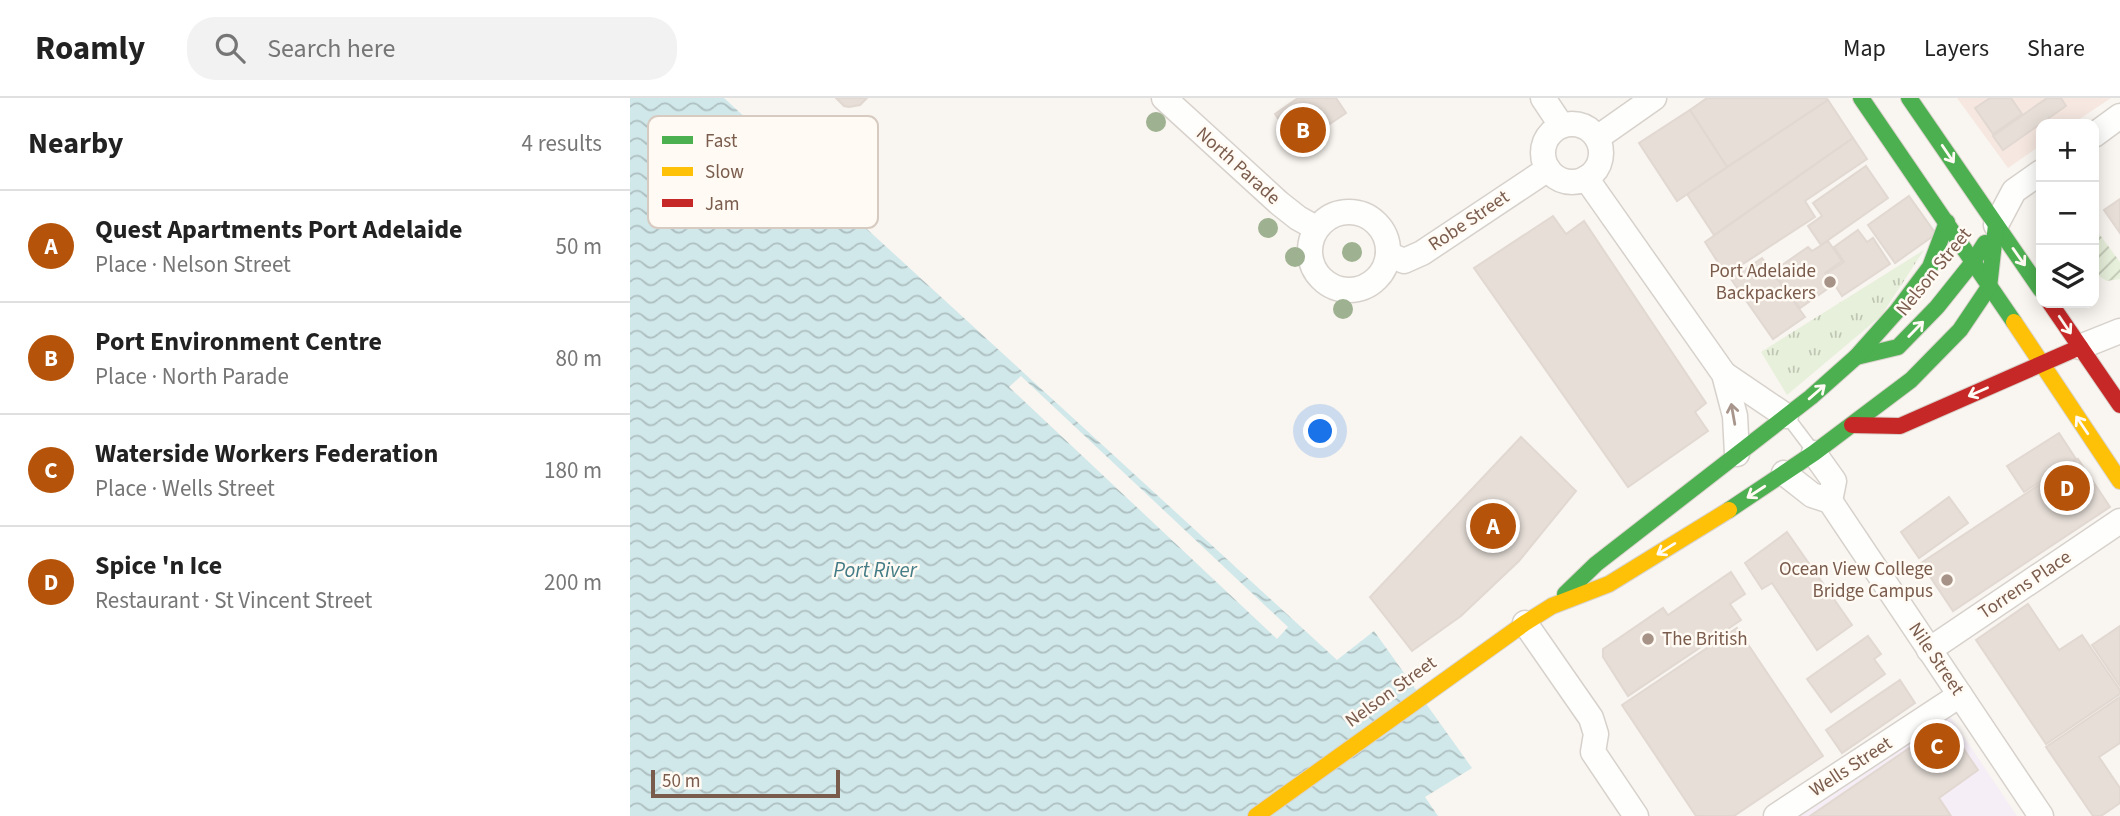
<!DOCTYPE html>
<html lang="en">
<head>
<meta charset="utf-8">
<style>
	body { margin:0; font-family:"Source Sans 3",sans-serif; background:#f2f2f2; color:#222 }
	.controls { position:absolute; right:21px; top:21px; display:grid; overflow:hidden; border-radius:14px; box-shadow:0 4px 18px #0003 }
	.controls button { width:63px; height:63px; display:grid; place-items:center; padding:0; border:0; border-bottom:2px solid #e0e0e0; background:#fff; color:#222; font:35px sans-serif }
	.scale { position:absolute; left:21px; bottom:18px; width:189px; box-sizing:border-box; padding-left:7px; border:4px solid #7a5c4d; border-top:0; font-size:19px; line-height:24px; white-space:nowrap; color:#7a5c4d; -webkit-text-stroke:5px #fffaf3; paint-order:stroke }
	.you { position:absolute; left:691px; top:334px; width:24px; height:24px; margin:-18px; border:5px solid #fff; border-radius:50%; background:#1a73e8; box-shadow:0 0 0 10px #1a73e833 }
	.badge { display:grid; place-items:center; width:46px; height:46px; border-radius:50%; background:#b45309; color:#fff; font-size:23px; font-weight:700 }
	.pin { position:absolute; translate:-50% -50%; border:4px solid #fff; box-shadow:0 2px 7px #0006 }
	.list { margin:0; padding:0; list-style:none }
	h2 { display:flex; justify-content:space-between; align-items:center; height:91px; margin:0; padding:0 28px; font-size:30px }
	h2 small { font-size:23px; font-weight:400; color:#767676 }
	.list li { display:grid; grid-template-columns:46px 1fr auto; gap:21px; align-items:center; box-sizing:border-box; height:112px; padding:0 28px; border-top:2px solid #e0e0e0 }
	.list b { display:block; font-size:26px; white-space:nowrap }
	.list p { margin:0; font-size:23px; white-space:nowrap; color:#767676 }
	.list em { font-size:23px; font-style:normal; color:#767676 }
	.icon { flex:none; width:38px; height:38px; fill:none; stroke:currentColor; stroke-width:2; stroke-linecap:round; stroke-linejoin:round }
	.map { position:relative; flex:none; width:1490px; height:718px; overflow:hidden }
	header { display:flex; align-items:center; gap:42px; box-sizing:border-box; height:98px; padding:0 35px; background:#fff; border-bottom:2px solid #e0e0e0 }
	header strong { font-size:33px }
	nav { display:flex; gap:38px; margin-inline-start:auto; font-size:24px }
	.search { width:490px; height:63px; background:#f2f2f2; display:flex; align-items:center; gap:18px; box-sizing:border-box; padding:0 24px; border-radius:28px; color:#767676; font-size:26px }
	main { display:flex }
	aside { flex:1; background:#fff }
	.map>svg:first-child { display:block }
	.commercial { fill:#f6e8e1 }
	.education { fill:#f6eef6 }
	.park { fill:url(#park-tufts) }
	.garden { fill:url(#garden-furrows) }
	.water { fill:url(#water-waves) }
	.pier { fill:#f9f5f0 }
	.building { fill:#e6ded7; stroke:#e2d8d2; stroke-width:2 }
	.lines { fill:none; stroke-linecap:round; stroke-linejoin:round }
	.lane-casing { stroke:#d7d1cb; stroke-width:15 }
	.street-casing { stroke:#d7d1cb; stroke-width:27 }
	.fast-casing { stroke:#d9d2cb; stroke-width:18 }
	.slow-casing { stroke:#d9d2cb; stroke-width:18 }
	.jam-casing { stroke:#d9d2cb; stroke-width:18 }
	.lane { stroke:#fefefd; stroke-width:12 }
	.street { stroke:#fefefd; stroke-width:24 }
	.fast { stroke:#4caf50; stroke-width:16 }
	.slow { stroke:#ffc107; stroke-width:16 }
	.jam { stroke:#c62828; stroke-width:16 }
	.tree { fill:#9eb190 }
	.oneway { stroke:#fffaf3 }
	.oneway2 { stroke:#a8958b }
	.poi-dot { fill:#a69286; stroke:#fffaf3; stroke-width:2.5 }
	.labels { text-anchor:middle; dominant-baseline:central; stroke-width:5; stroke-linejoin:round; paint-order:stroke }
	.street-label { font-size:19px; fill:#7a5c4d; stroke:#fffaf3 }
	.poi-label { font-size:19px; fill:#7a5c4d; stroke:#fffaf3; text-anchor:end }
	.water-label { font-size:21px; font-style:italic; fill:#437c86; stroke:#fffaf3 }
	.key { fill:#fffaf3; stroke:#d7cbc1; stroke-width:2 }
	.key-label { font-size:19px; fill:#7a5c4d }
</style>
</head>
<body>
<header>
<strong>Roamly</strong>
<div class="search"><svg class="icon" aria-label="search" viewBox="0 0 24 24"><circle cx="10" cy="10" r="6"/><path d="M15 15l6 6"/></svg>Search here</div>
<nav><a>Map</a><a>Layers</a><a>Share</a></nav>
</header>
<main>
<aside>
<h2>Nearby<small>4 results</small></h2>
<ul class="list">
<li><span class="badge">A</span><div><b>Quest Apartments Port Adelaide</b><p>Place · Nelson Street</p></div><em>50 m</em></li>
<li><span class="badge">B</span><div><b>Port Environment Centre</b><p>Place · North Parade</p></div><em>80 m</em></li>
<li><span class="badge">C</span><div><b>Waterside Workers Federation</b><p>Place · Wells Street</p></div><em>180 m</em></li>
<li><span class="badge">D</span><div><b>Spice 'n Ice</b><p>Restaurant · St Vincent Street</p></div><em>200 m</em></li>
</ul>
</aside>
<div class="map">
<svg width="1490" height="718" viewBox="0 0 1490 718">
	<defs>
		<pattern id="park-tufts" width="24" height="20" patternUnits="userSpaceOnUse" patternTransform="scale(1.75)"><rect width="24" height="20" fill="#e7f0db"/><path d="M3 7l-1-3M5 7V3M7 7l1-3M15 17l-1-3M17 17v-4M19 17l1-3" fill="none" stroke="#c0c6b4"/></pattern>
		<pattern id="garden-furrows" width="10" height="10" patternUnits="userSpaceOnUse" patternTransform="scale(1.75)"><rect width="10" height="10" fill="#e7f0db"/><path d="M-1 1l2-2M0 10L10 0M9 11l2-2" fill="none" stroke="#c0c6b4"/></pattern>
		<pattern id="water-waves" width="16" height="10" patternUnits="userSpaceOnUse" patternTransform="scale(1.75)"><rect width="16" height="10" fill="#d0e8ea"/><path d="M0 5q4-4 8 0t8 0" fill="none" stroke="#aebfc0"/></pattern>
	</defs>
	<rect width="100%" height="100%" fill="#f9f5f0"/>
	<!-- commercial -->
	<polygon class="commercial" points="1327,0 1481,0 1442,26 1411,26 1411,47 1378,70"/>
	<!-- education -->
	<polygon class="education" points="1320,618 1387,718 1171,718"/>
	<!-- park -->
	<polygon class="park" points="1294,152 1251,218 1157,297 1131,254"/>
	<!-- garden -->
	<polygon class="garden" points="1464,129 1490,164 1490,181 1477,183 1464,175"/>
	<!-- water -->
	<polygon class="water" points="0,0 94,0 707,562 744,533 842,670 795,699 808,718 0,718"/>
	<!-- pier -->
	<polygon class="pier" points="391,278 658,529 647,541 379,289"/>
	<!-- building -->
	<g class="building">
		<polygon points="206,0 237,0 230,7 219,9 214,8"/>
		<polygon points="668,0 706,0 716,15 667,48 645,16"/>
		<polygon points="1077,0 1196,0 1198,2 1097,69 1060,12"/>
		<polygon points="1360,0 1381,0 1392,16 1363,36 1345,10"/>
		<polygon points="1417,0 1431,0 1436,8 1373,52 1363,38"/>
		<polygon points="1198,2 1223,40 1084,137 1057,96"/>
		<polygon points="1060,12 1097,69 1047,103 1009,45"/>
		<polygon points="1223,40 1237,61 1175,103 1185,119 1096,177 1075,144"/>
		<polygon points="1236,68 1258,100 1191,147 1178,128 1192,118 1183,105"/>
		<polygon points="1279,98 1306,136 1265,165 1238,127"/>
		<polygon points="1490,101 1490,135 1474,112"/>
		<polygon points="923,118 936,136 954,123 1076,305 1065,314 1078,333 998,389 844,170"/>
		<polygon points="1228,132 1237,144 1243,140 1260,166 1212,198 1197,175 1214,164 1204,149"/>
		<polygon points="1198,143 1212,163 1195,175 1203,187 1170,210 1148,179 1156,174 1152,167 1178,149 1182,153"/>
		<polygon points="1132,160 1175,219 1143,241 1101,181"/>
		<polygon points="1429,335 1446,361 1394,394 1377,368"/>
		<polygon points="891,339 946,393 889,463 831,518 782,553 740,499"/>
		<polygon points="1448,361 1480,409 1323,513 1291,465"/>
		<polygon points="1319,399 1338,425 1289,460 1271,434"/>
		<polygon points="1157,434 1222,527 1187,552 1142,485 1132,491 1115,465"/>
		<polygon points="1101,474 1115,496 1100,506 1111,522 998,598 973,559 973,551 1033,510 1038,517"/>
		<polygon points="1398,506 1429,552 1452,537 1490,592 1490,596 1416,646 1346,542"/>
		<polygon points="1490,528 1490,588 1462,547"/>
		<polygon points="1107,530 1193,658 1104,718 1066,718 992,607"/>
		<polygon points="1238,538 1251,556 1244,561 1255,576 1201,614 1177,581"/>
		<polygon points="1270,582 1285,605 1212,655 1196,632"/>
		<polygon points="1490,599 1490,645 1469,659 1490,690 1490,705 1471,718 1463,718 1416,649"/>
		<polygon points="1316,625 1348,672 1309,700 1321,718 1180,718"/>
	</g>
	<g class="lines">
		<!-- lane casing -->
		<g class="lane-casing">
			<polyline id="lane" points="1159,321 1184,354"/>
		</g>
		<!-- street casing -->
		<g class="street-casing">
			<g id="street">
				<polyline points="534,0 649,105 668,120 686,130"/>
				<polyline points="913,0 931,27"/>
				<circle cx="942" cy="55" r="29"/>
				<polyline points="1464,37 1490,18"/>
				<polyline points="967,40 1024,0"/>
				<polyline points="956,80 1094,276 1105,318 1107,356"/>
				<circle cx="719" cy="153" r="39"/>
				<polyline points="1366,127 1384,93 1411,74"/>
				<polyline points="758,156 774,163 792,155 918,71"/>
				<polyline points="1450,249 1490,233"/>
				<polyline points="1094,276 1156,318"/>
				<polyline points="1184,355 1204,383 1200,403"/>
				<polyline points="1154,375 1182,397 1200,403 1411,718"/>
				<polyline points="895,525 961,620 966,636 963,654 1006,718"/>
				<polyline points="1299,552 1490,423"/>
				<polyline points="1146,718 1330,597"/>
			</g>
		</g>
		<!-- fast casing -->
		<g class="fast-casing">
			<g id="fast">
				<polyline points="1231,0 1384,224"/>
				<polyline points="1279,0 1411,192"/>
				<polyline points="1226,259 1268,249 1307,209 1343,164 1355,145"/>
				<polyline points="1099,412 1184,355 1281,282 1330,232 1359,189 1366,127"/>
				<polyline points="935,496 966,466 1181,299 1226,259 1267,213 1300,169 1317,124"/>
			</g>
		</g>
		<!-- slow casing -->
		<g class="slow-casing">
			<g id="slow">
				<polyline points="1384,224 1490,383"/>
				<polyline points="626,718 895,525 922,508 979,486 1099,412"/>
			</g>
		</g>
		<!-- jam casing -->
		<g class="jam-casing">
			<g id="jam">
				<polyline points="1420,205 1490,307"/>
				<polyline points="1222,327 1270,328 1450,249"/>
			</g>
		</g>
		<!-- lane -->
		<use href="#lane" class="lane"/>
		<!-- street -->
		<use href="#street" class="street"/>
		<!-- fast -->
		<use href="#fast" class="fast"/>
		<!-- slow -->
		<use href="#slow" class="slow"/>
		<!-- jam -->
		<use href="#jam" class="jam"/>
	</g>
	<!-- trees -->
	<g class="tree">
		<circle cx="526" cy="24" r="10"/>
		<circle cx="638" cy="130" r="10"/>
		<circle cx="722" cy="154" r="10"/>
		<circle cx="665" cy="159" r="10"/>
		<circle cx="713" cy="211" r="10"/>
	</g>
	<!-- one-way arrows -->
	<defs><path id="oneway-shaft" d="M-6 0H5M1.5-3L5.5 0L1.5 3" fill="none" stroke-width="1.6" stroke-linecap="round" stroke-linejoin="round" transform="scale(1.75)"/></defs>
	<g class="oneway">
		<use href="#oneway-shaft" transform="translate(1318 56) rotate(56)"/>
		<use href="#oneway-shaft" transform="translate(1389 159) rotate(55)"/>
		<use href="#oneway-shaft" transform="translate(1435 227) rotate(56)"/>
		<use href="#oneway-shaft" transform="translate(1286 231) rotate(-46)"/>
		<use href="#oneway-shaft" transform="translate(1187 294) rotate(-41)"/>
		<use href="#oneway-shaft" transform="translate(1348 294) rotate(156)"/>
		<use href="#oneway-shaft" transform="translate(1452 327) rotate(-124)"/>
		<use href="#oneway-shaft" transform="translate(1126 394) rotate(147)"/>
		<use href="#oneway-shaft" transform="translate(1036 451) rotate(148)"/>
	</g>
	<use class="oneway2" href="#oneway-shaft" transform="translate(1103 316) rotate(-100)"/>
	<!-- markers -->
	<g class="poi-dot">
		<circle cx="1200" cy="184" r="7"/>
		<circle cx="1317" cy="482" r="7"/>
		<circle cx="1018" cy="541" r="7"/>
	</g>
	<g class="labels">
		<!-- street labels -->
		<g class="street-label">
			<text transform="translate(608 68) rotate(42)">North Parade</text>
			<text transform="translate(839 123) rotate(-34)">Robe Street</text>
			<text transform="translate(1304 174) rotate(-51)">Nelson Street</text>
			<text transform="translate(1395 487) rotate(-34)">Torrens Place</text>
			<text transform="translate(1306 561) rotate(56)">Nile Street</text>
			<text transform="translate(761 594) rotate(-36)">Nelson Street</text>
			<text transform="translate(1221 669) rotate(-33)">Wells Street</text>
		</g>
		<!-- poi labels -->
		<g class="poi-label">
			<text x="1186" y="173">Port Adelaide<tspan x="1186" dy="22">Backpackers</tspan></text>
			<text x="1303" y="471">Ocean View College<tspan x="1303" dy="22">Bridge Campus</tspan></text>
			<text x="1032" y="541" text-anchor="start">The British</text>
		</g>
		<!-- water labels -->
		<g class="water-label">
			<text x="245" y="472">Port River</text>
		</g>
	</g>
	<!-- legend -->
	<rect x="18" y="18" width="230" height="112" rx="10" class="key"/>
	<rect x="32" y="38" width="31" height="8" fill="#4caf50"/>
	<rect x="32" y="69" width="31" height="9" fill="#ffc107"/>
	<rect x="32" y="101" width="31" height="8" fill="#c62828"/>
	<g class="key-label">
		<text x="75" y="49">Fast</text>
		<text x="75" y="80">Slow</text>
		<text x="75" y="112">Jam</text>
	</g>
</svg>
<div class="controls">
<button>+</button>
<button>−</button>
<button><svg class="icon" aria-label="layers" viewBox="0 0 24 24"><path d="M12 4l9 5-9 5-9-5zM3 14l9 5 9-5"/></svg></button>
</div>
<div class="scale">50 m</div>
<div class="you"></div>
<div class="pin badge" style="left:863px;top:428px">A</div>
<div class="pin badge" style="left:673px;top:32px">B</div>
<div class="pin badge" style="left:1307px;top:648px">C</div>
<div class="pin badge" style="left:1437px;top:390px">D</div>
</div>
</main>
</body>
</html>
